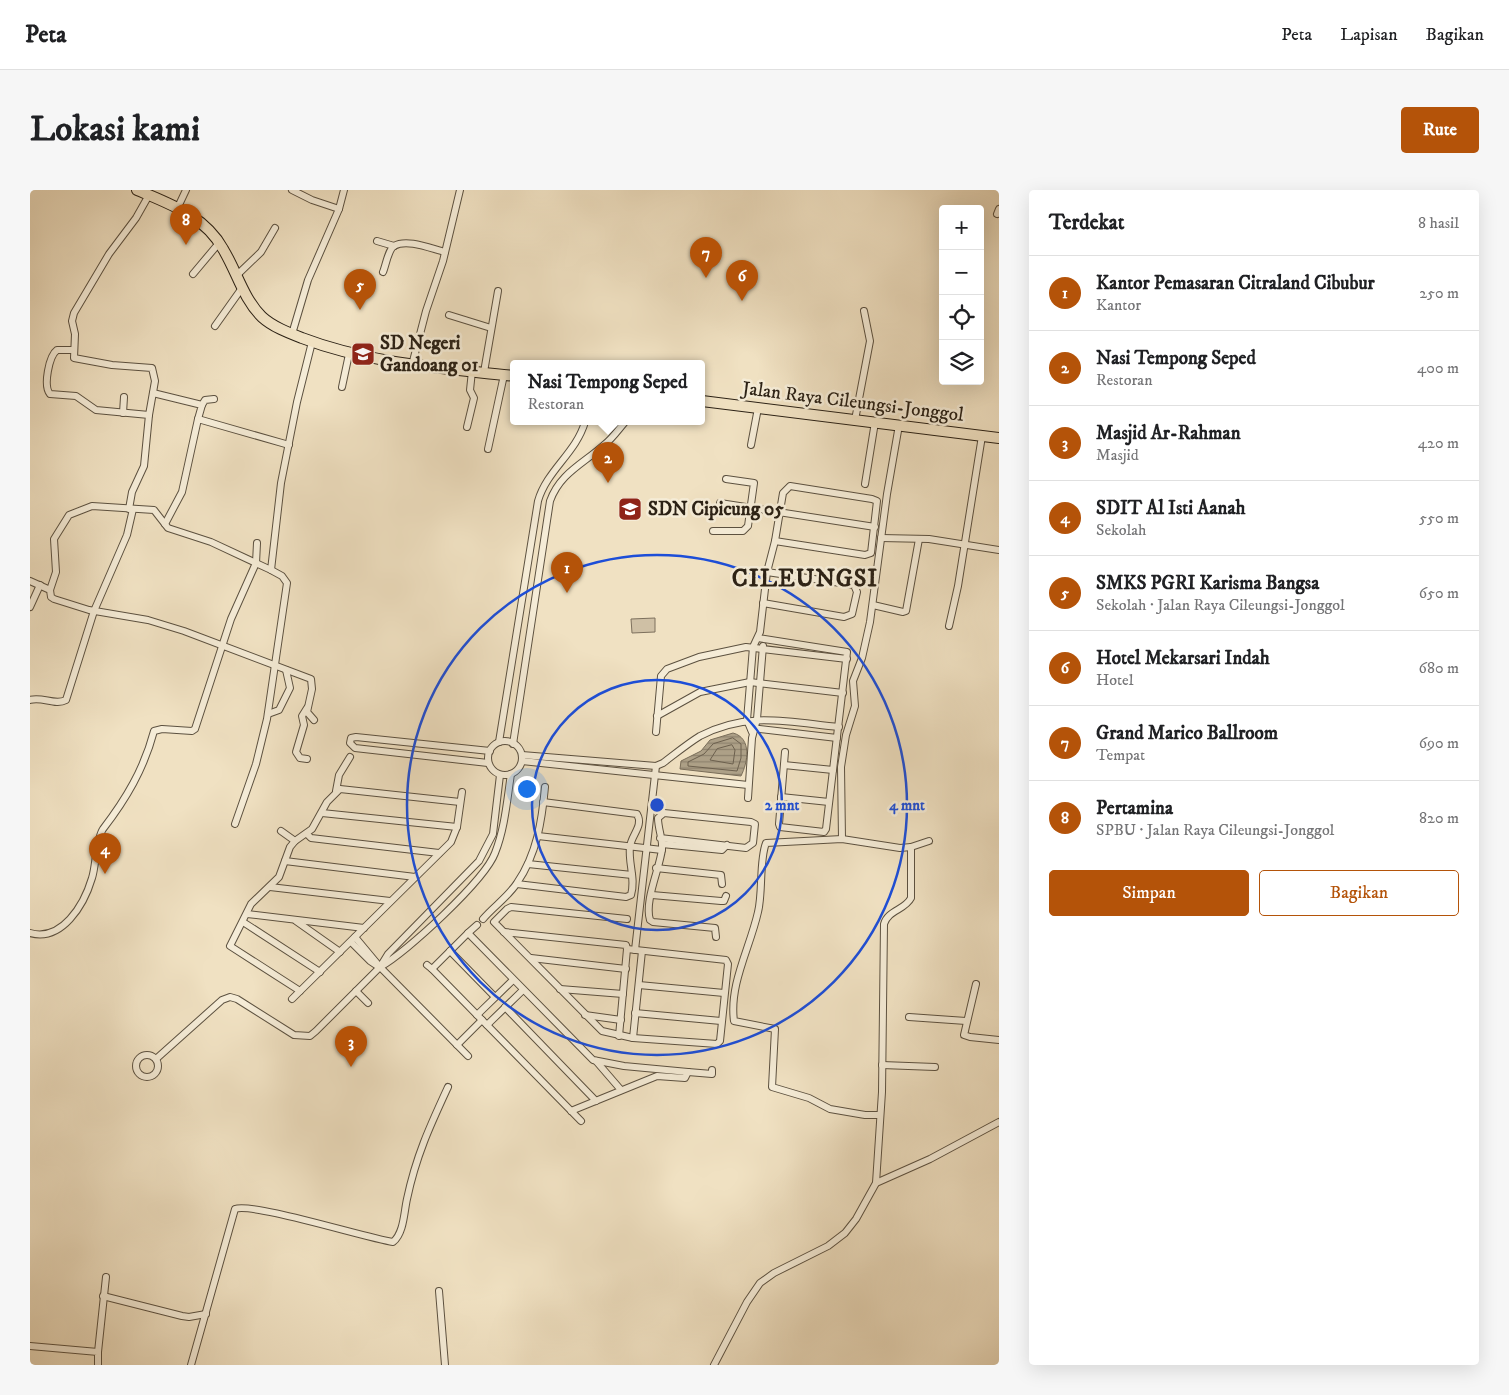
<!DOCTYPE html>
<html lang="id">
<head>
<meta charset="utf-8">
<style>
	body { margin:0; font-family:"IM FELL DW Pica",serif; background:#f6f6f6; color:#202124 }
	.controls { position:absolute; right:15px; top:15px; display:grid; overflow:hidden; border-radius:5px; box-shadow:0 5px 20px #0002 }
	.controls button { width:45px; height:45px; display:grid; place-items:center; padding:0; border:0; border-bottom:1px solid #e0e0e0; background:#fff; color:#202124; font:25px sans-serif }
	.you { position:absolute; left:496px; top:598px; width:18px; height:18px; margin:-12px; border:4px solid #fff; border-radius:50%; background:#1a73e8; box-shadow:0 0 0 8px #1a73e833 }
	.badge { display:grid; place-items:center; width:32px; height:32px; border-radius:50%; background:#b45309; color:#fff; font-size:16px; font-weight:700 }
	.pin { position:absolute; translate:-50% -41px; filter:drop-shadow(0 1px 2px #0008) }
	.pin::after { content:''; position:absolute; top:26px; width:18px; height:15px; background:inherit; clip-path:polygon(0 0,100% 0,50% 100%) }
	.popup { position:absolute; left:480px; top:170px; width:195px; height:65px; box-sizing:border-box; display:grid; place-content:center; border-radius:5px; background:#fff; filter:drop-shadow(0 1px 4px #0005); font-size:16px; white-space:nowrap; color:#757577 }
	.popup b { font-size:19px; color:#202124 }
	.popup::after { content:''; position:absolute; left:50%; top:100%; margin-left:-10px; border:10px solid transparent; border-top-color:#fff }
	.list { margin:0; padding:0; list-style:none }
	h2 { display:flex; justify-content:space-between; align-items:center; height:65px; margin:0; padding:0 20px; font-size:21px }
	h2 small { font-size:16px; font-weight:400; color:#757577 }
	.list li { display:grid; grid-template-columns:32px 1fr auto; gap:15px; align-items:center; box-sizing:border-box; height:75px; padding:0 20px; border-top:1px solid #e0e0e0 }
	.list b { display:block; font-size:19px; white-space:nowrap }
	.list p { margin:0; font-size:16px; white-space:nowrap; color:#757577 }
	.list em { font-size:16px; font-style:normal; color:#757577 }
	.actions { display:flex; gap:10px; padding:15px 20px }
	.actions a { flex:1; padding:11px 0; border:1px solid #b45309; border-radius:5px; text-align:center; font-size:18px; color:#b45309 }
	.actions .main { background:#b45309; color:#fff }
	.icon { flex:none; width:28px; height:28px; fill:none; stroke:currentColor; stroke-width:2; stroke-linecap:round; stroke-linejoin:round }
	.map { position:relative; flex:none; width:969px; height:1175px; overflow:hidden; border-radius:5px }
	header { display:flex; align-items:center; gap:30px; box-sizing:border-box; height:70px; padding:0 25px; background:#fff; border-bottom:1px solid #e0e0e0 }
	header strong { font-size:24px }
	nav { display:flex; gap:28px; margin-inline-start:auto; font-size:18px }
	.intro { display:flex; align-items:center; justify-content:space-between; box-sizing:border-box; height:120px; padding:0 30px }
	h1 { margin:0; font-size:35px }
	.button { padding:12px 22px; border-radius:5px; background:#b45309; color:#fff; font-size:18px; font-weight:700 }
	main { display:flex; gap:30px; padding:0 30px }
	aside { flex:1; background:#fff; border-radius:5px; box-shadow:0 5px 20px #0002 }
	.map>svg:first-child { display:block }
	.grass { fill:#cfc0a5; stroke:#7d705d }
	.water { fill:url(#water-rules); stroke:#796d59 }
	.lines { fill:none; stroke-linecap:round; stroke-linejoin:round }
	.shore { stroke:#6c604e; stroke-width:1 }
	.minor-casing { stroke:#5c5140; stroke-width:8 }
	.primary-casing { stroke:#2b2115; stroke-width:12 }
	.minor { stroke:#f5ecd7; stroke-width:6 }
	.primary { stroke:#f0e1c2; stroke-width:10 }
	.ring { fill:none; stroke:#1d4ed8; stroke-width:2.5 }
	.labels { text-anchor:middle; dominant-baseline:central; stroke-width:5; stroke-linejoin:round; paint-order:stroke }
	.poi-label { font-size:19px; font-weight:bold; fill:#2b2115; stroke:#f5ecd7; text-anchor:start }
	.street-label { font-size:19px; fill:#2b2115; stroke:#f5ecd7 }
	.district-label { font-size:24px; font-weight:bold; letter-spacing:1px; fill:#2b2115; stroke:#f5ecd7 }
	.centre { fill:#1d4ed8; stroke:#f5ecd7; stroke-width:2.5 }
	.ring-label { font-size:15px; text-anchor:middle; font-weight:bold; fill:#1d4ed8; stroke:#f5ecd7; stroke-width:5; stroke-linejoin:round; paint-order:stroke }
</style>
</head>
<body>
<header>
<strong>Peta</strong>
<nav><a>Peta</a><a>Lapisan</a><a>Bagikan</a></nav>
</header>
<div class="intro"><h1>Lokasi kami</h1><a class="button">Rute</a></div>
<main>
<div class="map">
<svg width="969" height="1175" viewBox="0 0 969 1175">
	<defs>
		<pattern id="water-rules" width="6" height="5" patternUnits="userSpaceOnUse" patternTransform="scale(1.25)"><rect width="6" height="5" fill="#ada087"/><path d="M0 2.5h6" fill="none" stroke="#8d826d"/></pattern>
	</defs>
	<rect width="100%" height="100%" fill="#f0e1c2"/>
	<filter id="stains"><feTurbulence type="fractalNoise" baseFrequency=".004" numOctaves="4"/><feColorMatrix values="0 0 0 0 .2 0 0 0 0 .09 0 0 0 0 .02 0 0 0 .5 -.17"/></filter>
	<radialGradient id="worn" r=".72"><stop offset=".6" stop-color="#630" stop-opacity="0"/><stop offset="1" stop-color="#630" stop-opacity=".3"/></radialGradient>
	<!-- grass -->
	<polygon class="grass" points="625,428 625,442 602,443 601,429"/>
	<!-- water -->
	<path class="water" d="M703 543C722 548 718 572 711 586L650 579 651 571 671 561 680 550Z"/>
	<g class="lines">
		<!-- shore -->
		<g class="shore">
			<polygon points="703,548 711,554 711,568 707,581 658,576 658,572 674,564 683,554"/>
			<polygon points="702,555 705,560 703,574 680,570 687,559"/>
		</g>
		<!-- minor casing -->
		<g class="minor-casing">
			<g id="minor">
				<polyline points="262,0 282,10 309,19"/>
				<polyline points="148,17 156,0"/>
				<polyline points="967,24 969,19"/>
				<polyline points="347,51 364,56"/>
				<path d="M353 82C356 75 358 60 364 56 377 48 402 59 415 62"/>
				<polyline points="163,84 189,53"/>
				<polyline points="206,86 231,62 245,38"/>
				<polyline points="419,125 461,138"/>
				<polyline points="185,136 212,98"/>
				<polyline points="262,144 278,90 309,19 314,0"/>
				<path d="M44 160H27C19 166 13 196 20 204L46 206 66 220 119 225 114 276 102 302 99 319"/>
				<polyline points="382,175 396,121 413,71 430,0"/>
				<polyline points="454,182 468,101"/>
				<polyline points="312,197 319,164"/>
				<polyline points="123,203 172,215 168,229"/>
				<polyline points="172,215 175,210 184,209"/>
				<polyline points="93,223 94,207"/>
				<polyline points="119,225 125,191 122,178 82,175 44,168 45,144 42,131 44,123 79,64 106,28 119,5"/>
				<polyline points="825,230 840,151 834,121"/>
				<polyline points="437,237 444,208 440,200 442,181"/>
				<polyline points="721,255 728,218"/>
				<polyline points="458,259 474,185"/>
				<polyline points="835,294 845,232"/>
				<polygon points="760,296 842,309 847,311 841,363 835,365 745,351 753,303"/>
				<polyline points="690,313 845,337"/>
				<polyline points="135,334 152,302 168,229 259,255"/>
				<polyline points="683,341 713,341 718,336 724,293 696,289"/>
				<polyline points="851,348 899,349 969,360"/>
				<polyline points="0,391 20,400 21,407 24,409 59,420 118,430 154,441 281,489 282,499 277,522 284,530"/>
				<polyline points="20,400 26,382 24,349 39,325 62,316 124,320 138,338 181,352 241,380 251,293 267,212 282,152"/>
				<polyline points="733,413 814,427 822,424 827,402 824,395 737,382"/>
				<polyline points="843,415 873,422 876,421 889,349"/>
				<polyline points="0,417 10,395"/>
				<polyline points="919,436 928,396 952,246"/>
				<polyline points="728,448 817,462 796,639 794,642 750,637 749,634 755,562"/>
				<path d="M0 510C12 506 25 516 36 510L64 421 97 345 103 319"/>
				<polyline points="238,524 249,520 260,498 256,480"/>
				<polyline points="627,526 670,502 720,492 813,503"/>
				<polyline points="721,538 807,548"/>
				<polyline points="626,542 631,486 637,479 669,467 716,457 817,469"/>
				<polyline points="722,542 717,530 723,457 730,442 737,382 745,351"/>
				<circle cx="475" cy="568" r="17"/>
				<path d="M469 552 508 311C517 280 546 263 555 232"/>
				<path d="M483 554 520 311C530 283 553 274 574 255 582 249 588 240 595 232"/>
				<path d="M492 565 626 576 633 573C645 564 657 554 670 546 718 521 758 532 809 537"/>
				<polyline points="277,569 270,568 266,562 274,535 272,526 277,518"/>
				<polyline points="492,571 718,595"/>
				<polyline points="458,573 325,558 320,553 321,548 326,547 460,561"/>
				<polyline points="754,575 803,580"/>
				<polyline points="306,601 309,585 320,567"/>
				<polyline points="751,607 799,612"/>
				<polyline points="718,608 722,548 727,529 733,456"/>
				<polyline points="292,623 427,637"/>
				<polyline points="205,634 226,574 237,529 257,393 252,386 241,380"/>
				<polyline points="251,641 265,651"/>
				<polyline points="277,644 281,648 409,663"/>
				<polyline points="508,646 632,660"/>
				<path d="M630 648 716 658 723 653 725 634 721 632 634 623 628 628C628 639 633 649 632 659 630 678 614 711 620 730L623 732 685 738 686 747"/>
				<polyline points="812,649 811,577 816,545 825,516 823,491 832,468 840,432 857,304 869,235"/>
				<polyline points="632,654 692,660 697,655"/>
				<polyline points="255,671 385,687"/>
				<polyline points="498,674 602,685"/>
				<polyline points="626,678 691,685 692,694"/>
				<path d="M487 694 596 707 601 705C606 689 598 673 600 657 601 645 614 636 607 624L513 612"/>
				<polyline points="240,697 360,711"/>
				<polyline points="622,705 691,711 694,711 696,706"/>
				<polyline points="217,724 334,738"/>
				<path d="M453 729C463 717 478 707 487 693 507 664 512 630 515 597"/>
				<polyline points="597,729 481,717 477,719 464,732 572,841 603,848 687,854 690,851 698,774 696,770 597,759"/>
				<polyline points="266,731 310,762"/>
				<polyline points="213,732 290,782"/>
				<polyline points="474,742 596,755 597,759 589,846"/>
				<path d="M0 743C32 752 54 715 62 688 66 676 66 649 73 639 96 609 114 579 124 541L132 539 162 541 165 539 201 429 226 373 227 353"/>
				<polyline points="438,743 447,735"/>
				<polyline points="325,747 350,777 438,866"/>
				<polyline points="321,752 340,771 349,777"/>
				<polyline points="605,760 626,576"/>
				<polyline points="420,761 465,807"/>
				<polyline points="501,768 596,779"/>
				<polyline points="397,775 402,779 438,743 563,870 594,876 658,882 655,888 627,886 541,921"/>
				<path d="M350 777C376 763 455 690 465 663 475 638 477 610 481 584"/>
				<polyline points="402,779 551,931"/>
				<polyline points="946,794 934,845 940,847 969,850"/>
				<polyline points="609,795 694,803"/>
				<polyline points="530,799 593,804"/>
				<polyline points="270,801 200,756 221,714 249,687 260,657 265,651 282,639 297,612 310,599 430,612"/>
				<polyline points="326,801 338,813"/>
				<polyline points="262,809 421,652 427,637 432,602"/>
				<polyline points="475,817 566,911"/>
				<polyline points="605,823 691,831"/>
				<polyline points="447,825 483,790"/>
				<polyline points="555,825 591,830"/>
				<polyline points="879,827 936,831"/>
				<polyline points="457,835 493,800"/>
				<polyline points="603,848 612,761"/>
				<polyline points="427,855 452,830"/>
				<circle cx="117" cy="876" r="11"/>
				<polyline points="126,869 192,810 200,807 207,809 264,845 280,846 286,841 350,777 358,764 449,671 463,644 470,585"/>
				<polyline points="566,871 591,900"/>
				<polyline points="852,875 905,877"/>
				<polyline points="658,882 682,884 682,880"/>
				<path d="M850 925H835L800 919 779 908 742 897 745 839 704 831C699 794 720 758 728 722 733 702 729 671 736 653L812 649 870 658 881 657"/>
				<path d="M846 993 852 902 854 734C858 720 875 720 881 708V657L899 651"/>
				<polyline points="409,1101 415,1175"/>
				<polyline points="73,1106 152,1126 159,1127 176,1124"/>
				<polyline points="0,1156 68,1162 68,1175"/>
				<polyline points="68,1162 76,1087"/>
				<path d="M161 1175 205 1019C222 1012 336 1048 363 1052 374 1043 374 1022 377 1009 386 966 400 936 418 897"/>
				<polyline points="684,1175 717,1112 730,1093 744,1083 798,1056 815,1043 826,1029 846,993 900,969 969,932"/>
			</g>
		</g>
		<!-- primary casing -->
		<g class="primary-casing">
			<g id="primary">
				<path d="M107 0C140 14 175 26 193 59 207 82 213 108 232 127 243 137 259 143 272 148 340 174 413 178 484 186"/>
				<polyline points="672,211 969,248"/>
			</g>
		</g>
		<!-- minor -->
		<use href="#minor" class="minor"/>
		<!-- primary -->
		<use href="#primary" class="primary"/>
	</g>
	<!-- distance rings -->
	<g class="ring">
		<circle cx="627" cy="615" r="125"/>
		<circle cx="627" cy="615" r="250"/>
	</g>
	<!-- icons -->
	<defs>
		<g id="school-square" transform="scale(1.25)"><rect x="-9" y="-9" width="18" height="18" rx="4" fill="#8f2418" stroke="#f5ecd7"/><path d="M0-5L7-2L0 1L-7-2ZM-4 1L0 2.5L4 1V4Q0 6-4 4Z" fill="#fff"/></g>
	</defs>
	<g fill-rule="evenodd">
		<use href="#school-square" x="333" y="164"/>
		<use href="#school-square" x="600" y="319"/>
	</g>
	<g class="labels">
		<!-- poi labels -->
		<g class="poi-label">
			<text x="350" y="153">SD Negeri<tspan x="350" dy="22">Gandoang 01</tspan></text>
			<text x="618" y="319">SDN Cipicung 05</text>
		</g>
		<!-- street labels -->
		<g class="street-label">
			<text transform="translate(823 212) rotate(7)">Jalan Raya Cileungsi-Jonggol</text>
		</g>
		<!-- district labels -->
		<g class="district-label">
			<text x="775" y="389">CILEUNGSI</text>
		</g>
	</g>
	<circle cx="627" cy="615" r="8" class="centre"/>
	<g class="ring-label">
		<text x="752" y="620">2 mnt</text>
		<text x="877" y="620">4 mnt</text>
	</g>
	<rect width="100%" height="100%" filter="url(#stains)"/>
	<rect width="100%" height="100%" fill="url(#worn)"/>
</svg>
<div class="controls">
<button>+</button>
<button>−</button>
<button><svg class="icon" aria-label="locate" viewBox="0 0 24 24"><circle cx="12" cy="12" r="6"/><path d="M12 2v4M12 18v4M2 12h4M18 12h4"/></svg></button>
<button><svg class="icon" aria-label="layers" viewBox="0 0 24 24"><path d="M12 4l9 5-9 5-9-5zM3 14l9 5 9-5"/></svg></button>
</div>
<div class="you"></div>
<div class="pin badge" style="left:537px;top:403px">1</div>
<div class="pin badge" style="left:578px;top:293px">2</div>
<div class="popup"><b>Nasi Tempong Seped</b>Restoran</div>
<div class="pin badge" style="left:321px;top:877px">3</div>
<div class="pin badge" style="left:75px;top:684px">4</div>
<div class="pin badge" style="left:330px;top:120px">5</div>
<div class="pin badge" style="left:712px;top:111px">6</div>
<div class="pin badge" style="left:676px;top:88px">7</div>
<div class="pin badge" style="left:156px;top:55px">8</div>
</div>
<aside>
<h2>Terdekat<small>8 hasil</small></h2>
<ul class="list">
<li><span class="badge">1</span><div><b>Kantor Pemasaran Citraland Cibubur</b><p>Kantor</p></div><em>250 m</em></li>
<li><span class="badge">2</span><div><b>Nasi Tempong Seped</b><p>Restoran</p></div><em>400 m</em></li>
<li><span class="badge">3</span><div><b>Masjid Ar-Rahman</b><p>Masjid</p></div><em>420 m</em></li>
<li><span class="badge">4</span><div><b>SDIT Al Isti Aanah</b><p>Sekolah</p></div><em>550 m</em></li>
<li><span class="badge">5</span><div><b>SMKS PGRI Karisma Bangsa</b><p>Sekolah · Jalan Raya Cileungsi-Jonggol</p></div><em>650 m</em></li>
<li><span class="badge">6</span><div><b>Hotel Mekarsari Indah</b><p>Hotel</p></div><em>680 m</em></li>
<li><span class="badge">7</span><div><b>Grand Marico Ballroom</b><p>Tempat</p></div><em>690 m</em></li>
<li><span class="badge">8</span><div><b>Pertamina</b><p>SPBU · Jalan Raya Cileungsi-Jonggol</p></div><em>820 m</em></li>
</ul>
<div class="actions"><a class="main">Simpan</a><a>Bagikan</a></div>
</aside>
</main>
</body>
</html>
